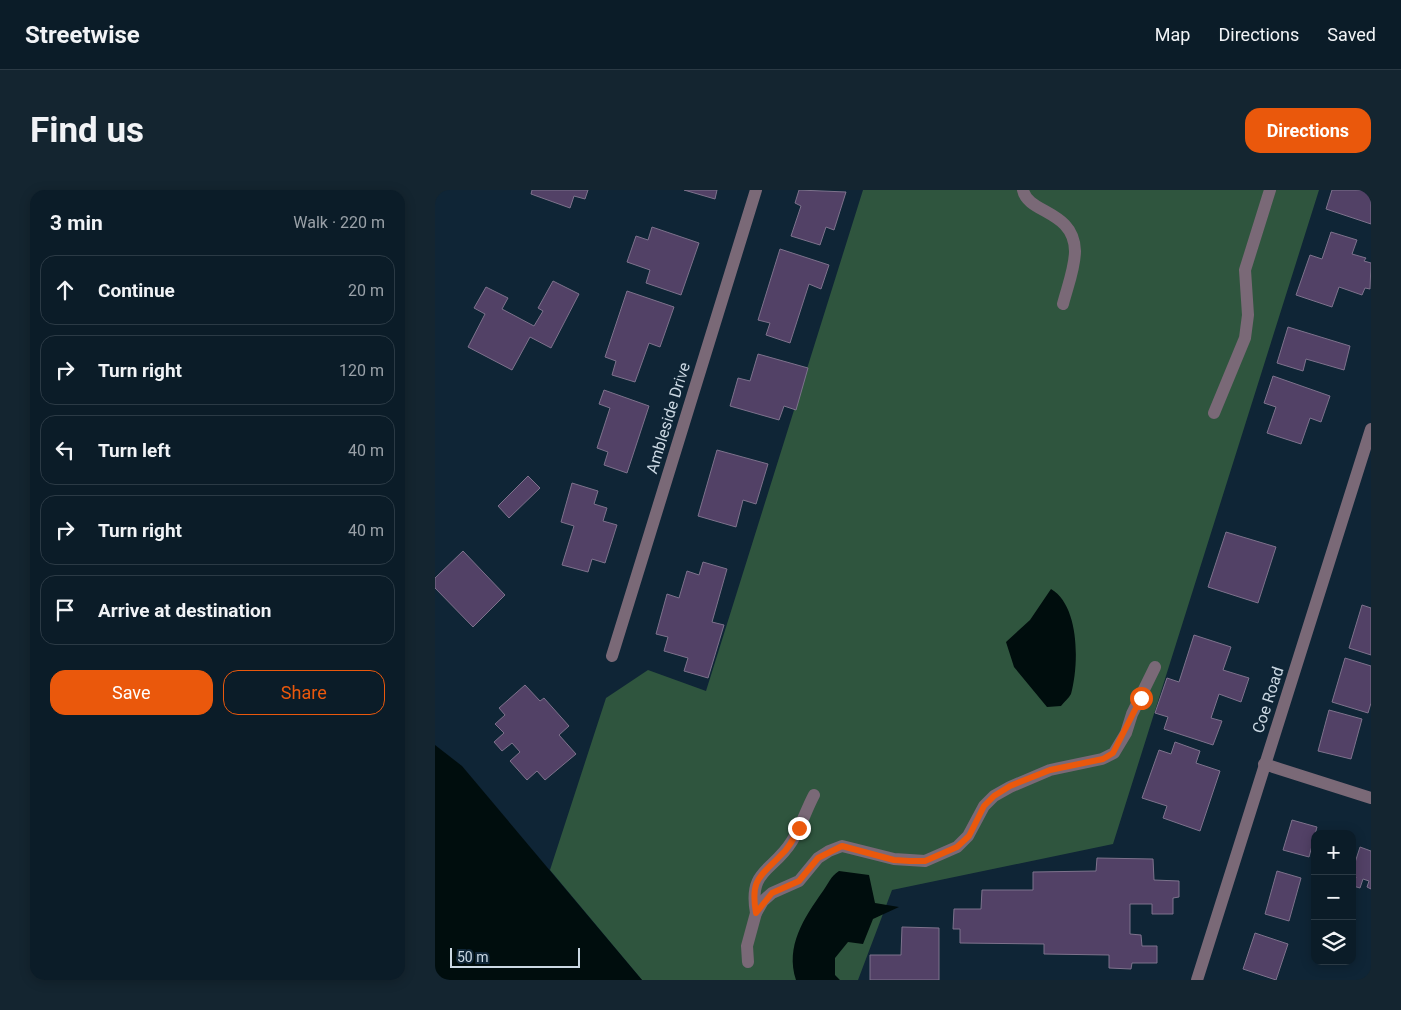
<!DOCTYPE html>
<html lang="en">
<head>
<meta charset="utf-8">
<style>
	body { margin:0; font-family:Roboto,sans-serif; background:#142530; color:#f1f3f6 }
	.controls { position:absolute; right:15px; bottom:15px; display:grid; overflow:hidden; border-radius:10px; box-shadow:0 2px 12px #0003 }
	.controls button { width:45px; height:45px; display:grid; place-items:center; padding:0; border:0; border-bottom:1px solid #2b3a45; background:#0b1c28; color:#f1f3f6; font:25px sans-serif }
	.scale { position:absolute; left:15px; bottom:12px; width:130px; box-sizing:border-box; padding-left:5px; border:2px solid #cbd8e3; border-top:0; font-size:14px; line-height:18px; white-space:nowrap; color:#cbd8e3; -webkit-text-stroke:4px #0f2536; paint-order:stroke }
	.stop { position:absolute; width:15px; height:15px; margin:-11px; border:4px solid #ea580c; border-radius:50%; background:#fff }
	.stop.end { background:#ea580c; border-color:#fff; box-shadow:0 1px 5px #0008 }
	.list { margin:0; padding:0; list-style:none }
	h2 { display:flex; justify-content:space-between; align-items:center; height:65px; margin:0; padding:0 20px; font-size:21px }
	h2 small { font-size:16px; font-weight:400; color:#9aa1a8 }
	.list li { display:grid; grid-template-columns:32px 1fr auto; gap:15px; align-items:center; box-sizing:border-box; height:70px; margin:0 10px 10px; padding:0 10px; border:1px solid #2b3a45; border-radius:15px }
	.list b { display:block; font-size:19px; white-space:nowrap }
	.list em { font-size:16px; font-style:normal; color:#9aa1a8 }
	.actions { display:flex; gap:10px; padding:15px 20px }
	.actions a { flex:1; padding:11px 0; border:1px solid #ea580c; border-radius:15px; text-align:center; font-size:18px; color:#ea580c }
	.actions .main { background:#ea580c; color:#fff }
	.icon { flex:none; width:28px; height:28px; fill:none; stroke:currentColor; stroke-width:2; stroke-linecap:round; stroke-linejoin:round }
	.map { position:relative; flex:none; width:936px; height:790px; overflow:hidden; border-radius:15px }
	header { display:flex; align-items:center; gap:30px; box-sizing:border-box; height:70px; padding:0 25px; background:#0b1c28; border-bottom:1px solid #2b3a45 }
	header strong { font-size:24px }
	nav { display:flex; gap:28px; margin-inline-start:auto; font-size:18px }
	.intro { display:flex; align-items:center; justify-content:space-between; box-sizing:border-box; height:120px; padding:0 30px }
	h1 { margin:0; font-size:35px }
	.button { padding:12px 22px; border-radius:15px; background:#ea580c; color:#fff; font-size:18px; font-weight:700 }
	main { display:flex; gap:30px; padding:0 30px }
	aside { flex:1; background:#0b1c28; border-radius:15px; box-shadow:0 2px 12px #0003 }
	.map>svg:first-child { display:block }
	.green { fill:#2f553e }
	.water { fill:#000d0d }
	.building { fill:#524166; stroke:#7d728c }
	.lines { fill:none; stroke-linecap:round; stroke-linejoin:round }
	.minor { stroke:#7a6977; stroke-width:12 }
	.route { stroke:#ea580c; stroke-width:6 }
	.labels { text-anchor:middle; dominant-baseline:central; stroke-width:4; stroke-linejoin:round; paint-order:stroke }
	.street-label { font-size:16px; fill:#cbd8e3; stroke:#0f2536 }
</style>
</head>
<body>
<header>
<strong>Streetwise</strong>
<nav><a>Map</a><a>Directions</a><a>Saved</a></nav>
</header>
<div class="intro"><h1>Find us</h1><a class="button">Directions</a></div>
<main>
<aside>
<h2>3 min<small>Walk · 220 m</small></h2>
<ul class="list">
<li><svg class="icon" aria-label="ahead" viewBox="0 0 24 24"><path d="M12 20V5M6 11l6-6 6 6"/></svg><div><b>Continue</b></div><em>20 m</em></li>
<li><svg class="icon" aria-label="right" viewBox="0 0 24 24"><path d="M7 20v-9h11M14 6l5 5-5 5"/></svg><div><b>Turn right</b></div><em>120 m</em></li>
<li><svg class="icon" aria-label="left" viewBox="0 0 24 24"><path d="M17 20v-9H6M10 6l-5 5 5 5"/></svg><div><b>Turn left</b></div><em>40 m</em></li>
<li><svg class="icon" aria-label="right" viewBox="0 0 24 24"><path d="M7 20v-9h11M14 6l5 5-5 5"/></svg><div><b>Turn right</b></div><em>40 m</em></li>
<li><svg class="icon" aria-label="arrive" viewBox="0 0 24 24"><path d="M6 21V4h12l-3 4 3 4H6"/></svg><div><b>Arrive at destination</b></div></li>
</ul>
<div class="actions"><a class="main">Save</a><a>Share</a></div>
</aside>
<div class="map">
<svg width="936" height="790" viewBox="0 0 936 790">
	<rect width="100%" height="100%" fill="#0f2536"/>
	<!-- green -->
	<polygon class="green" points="428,0 884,0 678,654 457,700 423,790 207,790 115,680 171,508 213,480 271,501"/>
	<!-- water -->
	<g class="water">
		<path d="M616 399C645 416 644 475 636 504 634 508 629 512 626 516L612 517 579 477 571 452 595 430Z"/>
		<polygon points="0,555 27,576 207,790 0,790"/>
		<path d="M404 681 434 685 440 713 464 717 438 729 428 754 413 752 400 768V785L405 790H361C350 756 369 728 388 701 394 693 395 687 404 681Z"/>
	</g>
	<!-- building -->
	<g class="building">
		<polygon points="97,0 153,0 150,9 139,6 135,18 96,4"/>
		<polygon points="249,0 282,0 280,9"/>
		<polygon points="364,0 411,2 399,40 391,37 385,55 356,46 366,16 360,13"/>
		<polygon points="897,0 936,0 936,34 891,19"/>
		<polygon points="217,37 264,53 246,105 211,93 215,80 192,72 201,46 213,50"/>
		<polygon points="896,42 922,50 917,64 931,68 929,71 936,73 935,99 930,98 927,105 904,97 897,117 861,105 875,65 887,69"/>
		<polygon points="345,59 394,75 386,99 374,94 355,153 331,145 335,133 323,130"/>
		<polygon points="118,91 144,104 116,158 95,147 77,180 33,157 50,124 39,118 51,97 73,108 67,119 99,136 108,121 103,118"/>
		<polygon points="192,101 239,117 225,157 214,153 200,192 177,185 181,171 170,167"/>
		<polygon points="853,137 915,156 909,180 871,169 868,181 842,173"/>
		<polygon points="323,164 373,178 361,220 349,216 344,230 295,216 303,188 315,191"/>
		<polygon points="838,186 895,206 886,232 875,228 866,254 832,243 841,217 829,213"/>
		<polygon points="169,200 214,216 192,283 169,275 173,262 162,258 175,218 164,214"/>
		<polygon points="282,260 333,274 321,314 308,310 301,337 263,326"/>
		<polygon points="93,286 105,298 74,328 63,316"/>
		<polygon points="137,293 163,301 159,314 172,318 168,331 182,335 170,373 157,369 153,382 127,375 139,336 126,332"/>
		<polygon points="791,342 841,357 823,413 773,397"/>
		<polygon points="28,361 70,405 38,437 0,398 0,388"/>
		<polygon points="268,372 292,379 277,432 289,435 273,488 249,481 253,468 229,461 233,447 221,444 232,404 244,408 252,381 264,385"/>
		<polygon points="927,415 936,418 936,465 914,458"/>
		<polygon points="759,445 796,457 788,480 814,488 806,512 784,504 776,528 787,531 778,555 729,539 733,527 720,523 732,488 744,492"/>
		<polygon points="910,468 936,476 936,513 933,523 897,512"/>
		<polygon points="90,495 105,511 109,508 134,536 124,545 141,564 110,590 102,581 92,590 75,571 85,562 77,553 67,561 59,552 69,543 60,534 70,525 64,518"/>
		<polygon points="894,520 927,529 916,569 883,561"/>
		<polygon points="740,552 765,561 761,573 785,581 765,641 728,628 732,616 707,608 724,560 736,564"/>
		<polygon points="857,630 882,637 874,667 848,660"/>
		<polygon points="925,657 936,661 936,699 932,697 934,691 928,689 925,698 918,696 921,687 917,686 917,682"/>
		<polygon points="662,668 718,669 719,690 744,691 744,707 738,708 738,724 717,724 717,714 695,714 695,744 706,745 707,756 722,756 722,773 697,773 696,779 674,778 674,765 609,764 609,754 525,753 525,739 518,739 519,719 546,719 547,700 598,700 598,682 661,681"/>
		<polygon points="842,681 866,688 854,731 830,724"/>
		<polygon points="467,737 504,738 504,790 435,790 435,765 466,765"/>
		<polygon points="820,743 853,754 841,790 808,779"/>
	</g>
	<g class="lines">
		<!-- minor -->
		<g class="minor">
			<path d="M588 0C593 24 639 20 640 61 640 78 632 98 628 114"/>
			<polyline points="779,223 810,148 813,125 810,80 835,0"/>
			<polyline points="177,466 321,0"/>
			<polyline points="829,574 936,608"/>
			<path d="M321 723C313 679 338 682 357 651 366 637 371 620 379 605"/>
			<polyline points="313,772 312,756 321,723 328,711 337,703 364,691 383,668 394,661 407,656 459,669 490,671 522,657 533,646 549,616 559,606 575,597 615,580 667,569 679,563 691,543 697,524 720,477"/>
			<polyline points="762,790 936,239"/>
		</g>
	</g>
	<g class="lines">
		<!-- route -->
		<path class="route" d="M364 638C359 648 354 658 346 665 325 687 315 689 321 723L337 703 364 691 383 668 407 656 459 670 475 671H490L522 657 534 646 549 616 559 606 575 596 615 580 668 569 678 563 706 508"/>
	</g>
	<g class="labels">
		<!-- street labels -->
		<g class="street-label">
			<text transform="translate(233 228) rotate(-73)">Ambleside Drive</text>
			<text transform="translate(833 510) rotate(-72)">Coe Road</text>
		</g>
	</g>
</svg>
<div class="controls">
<button>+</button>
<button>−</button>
<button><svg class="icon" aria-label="layers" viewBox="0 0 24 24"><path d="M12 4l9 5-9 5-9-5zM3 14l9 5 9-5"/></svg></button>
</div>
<div class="scale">50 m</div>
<div class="stop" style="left:706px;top:508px"></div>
<div class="stop end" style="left:364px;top:638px"></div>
</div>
</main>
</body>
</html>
